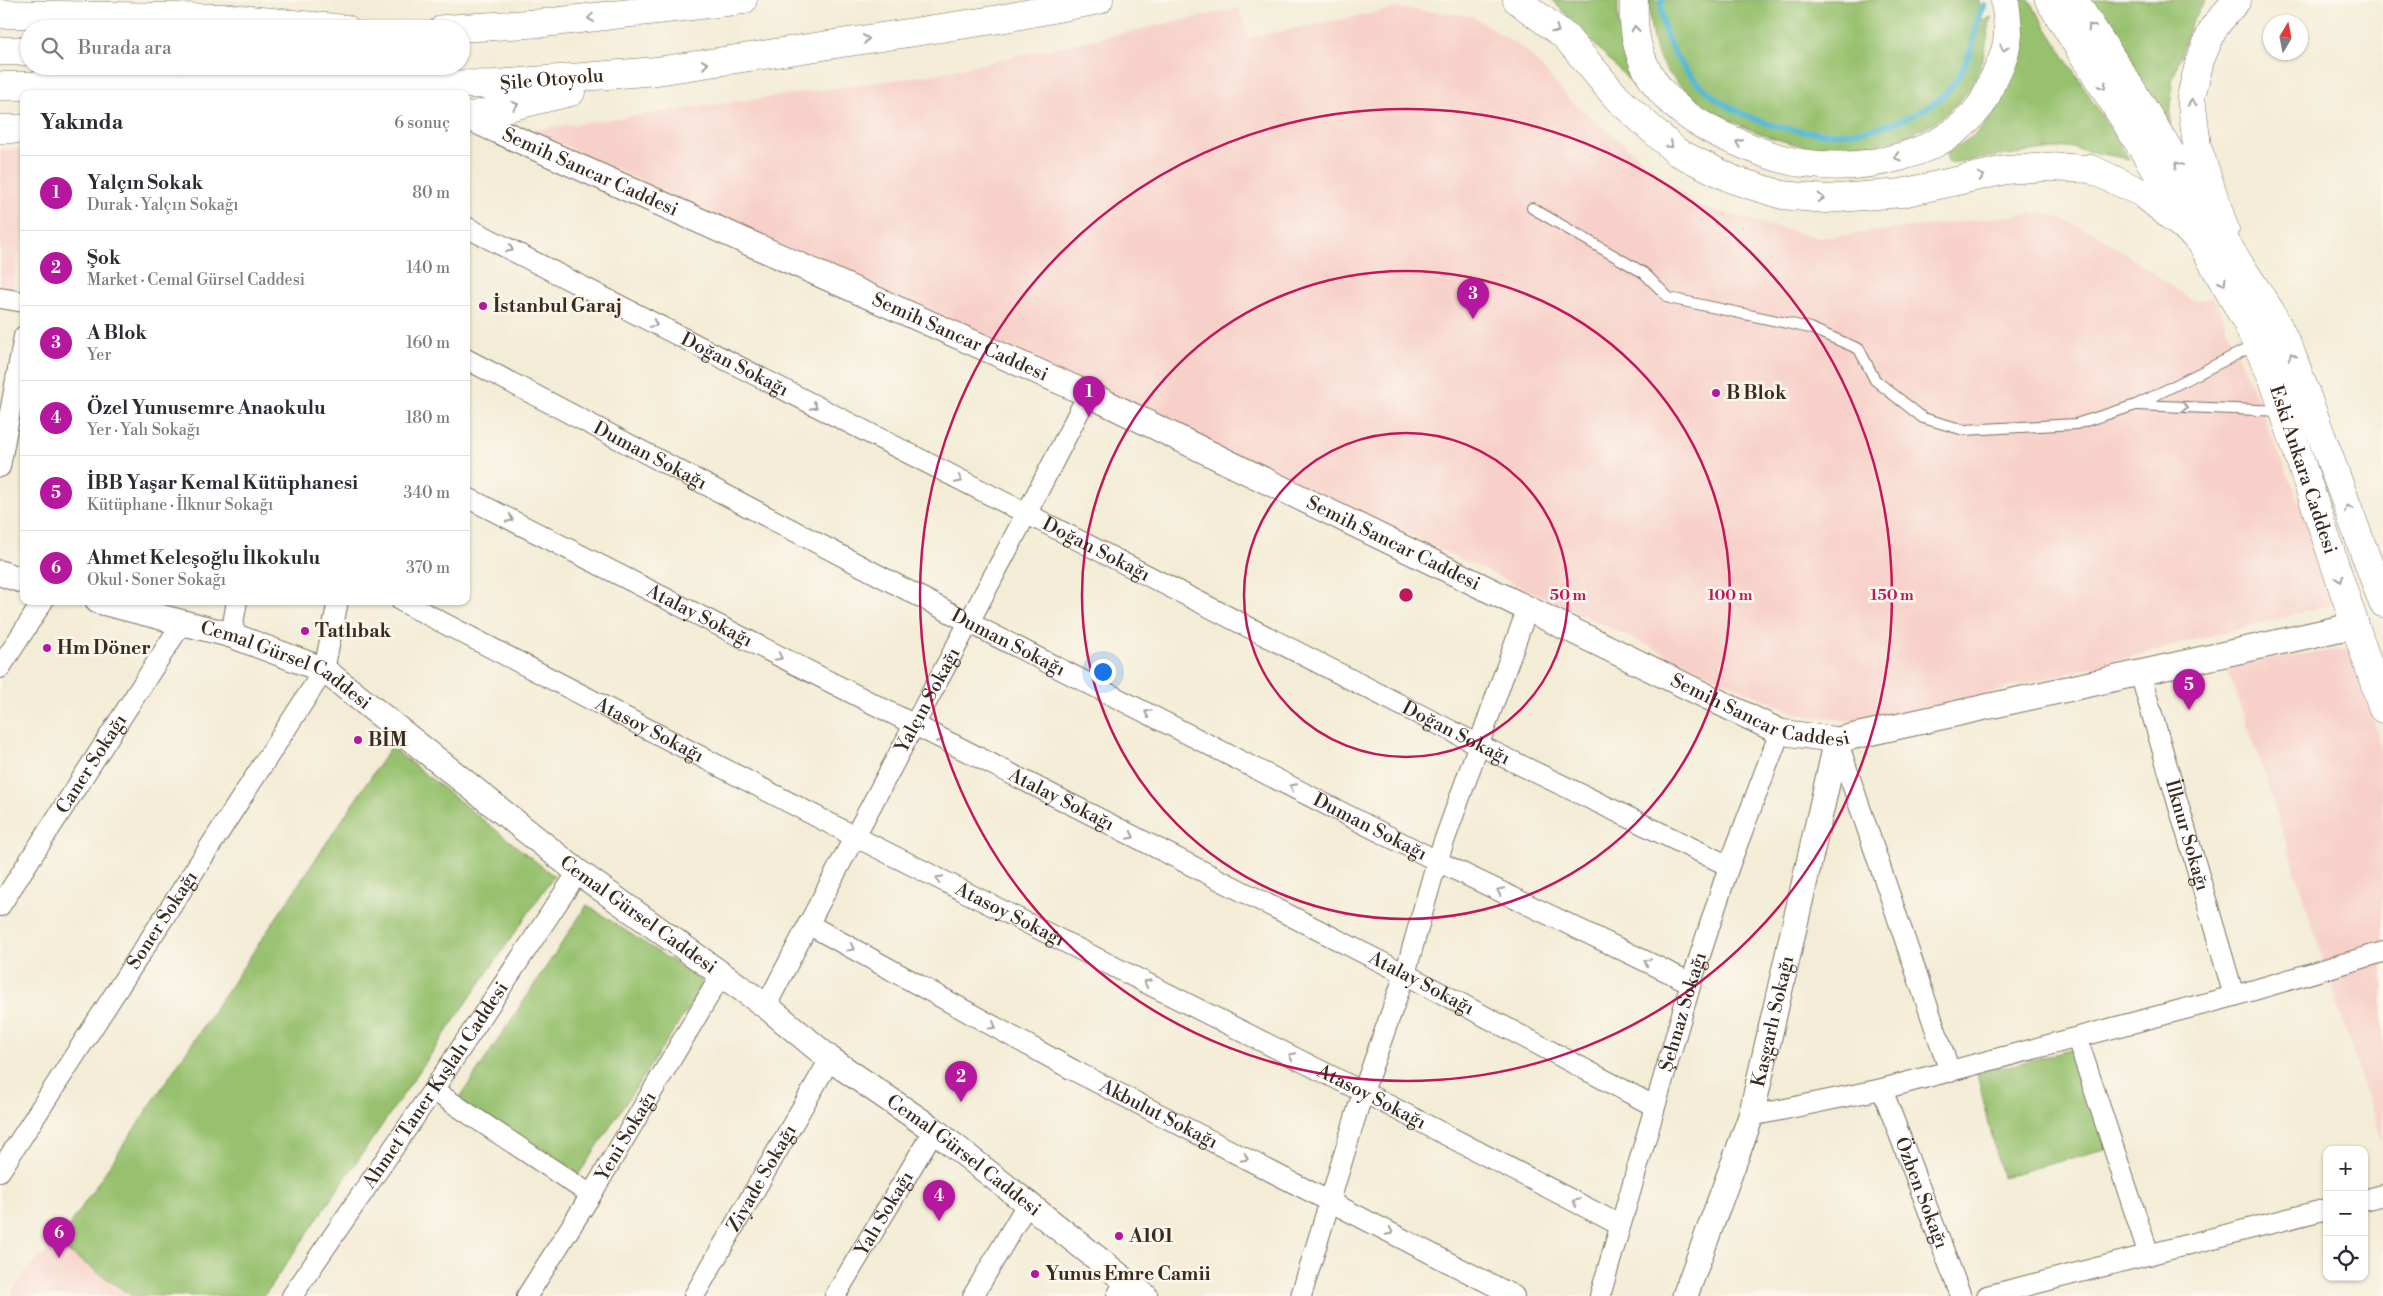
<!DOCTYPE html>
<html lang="tr">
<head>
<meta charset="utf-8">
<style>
	body { margin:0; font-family:"Libre Bodoni",serif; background:#f7f7f7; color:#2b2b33 }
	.controls { position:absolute; right:15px; bottom:15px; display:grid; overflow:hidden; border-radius:10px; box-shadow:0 1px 4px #0004 }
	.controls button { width:45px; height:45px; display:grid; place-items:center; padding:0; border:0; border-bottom:1px solid #e1e1e2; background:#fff; color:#2b2b33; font:25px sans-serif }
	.compass { position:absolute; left:2263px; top:15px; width:45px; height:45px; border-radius:50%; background:#fff; box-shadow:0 1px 4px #0004; rotate:10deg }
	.you { position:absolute; left:1102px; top:671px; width:18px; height:18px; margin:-12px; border:4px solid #fff; border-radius:50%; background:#1a73e8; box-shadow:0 0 0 8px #1a73e833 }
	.badge { display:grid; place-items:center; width:32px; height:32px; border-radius:50%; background:#b5179e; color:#fff; font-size:16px; font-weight:700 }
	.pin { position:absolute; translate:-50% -41px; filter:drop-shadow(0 1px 2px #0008) }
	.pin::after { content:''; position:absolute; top:26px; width:18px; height:15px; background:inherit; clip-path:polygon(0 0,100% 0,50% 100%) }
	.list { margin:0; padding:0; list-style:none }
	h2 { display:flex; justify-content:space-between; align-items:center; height:65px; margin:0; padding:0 20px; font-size:21px }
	h2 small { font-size:16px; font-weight:400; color:#7c7c81 }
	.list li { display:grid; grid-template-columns:32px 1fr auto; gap:15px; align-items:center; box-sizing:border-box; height:75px; padding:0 20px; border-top:1px solid #e1e1e2 }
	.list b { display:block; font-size:19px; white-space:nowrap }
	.list p { margin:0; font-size:16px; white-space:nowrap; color:#7c7c81 }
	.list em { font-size:16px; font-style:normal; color:#7c7c81 }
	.icon { flex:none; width:28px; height:28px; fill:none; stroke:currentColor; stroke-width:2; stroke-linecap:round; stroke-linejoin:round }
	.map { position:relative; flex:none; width:2383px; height:1296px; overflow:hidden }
	.search { position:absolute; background:#fff; box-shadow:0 1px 4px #0004; left:20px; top:20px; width:450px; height:55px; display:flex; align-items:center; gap:12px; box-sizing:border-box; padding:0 18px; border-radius:28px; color:#7c7c81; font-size:19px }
	.panel { position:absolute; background:#fff; box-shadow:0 1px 4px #0004; left:20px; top:90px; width:450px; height:515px; border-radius:10px }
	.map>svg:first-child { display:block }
	.built { fill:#f7d1c9 }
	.green { fill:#97c16e; stroke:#697646 }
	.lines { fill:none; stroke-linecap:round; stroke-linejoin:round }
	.stream { stroke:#54b9d3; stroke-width:6 }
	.service-casing { stroke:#7b6e5e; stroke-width:12 }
	.minor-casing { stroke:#7b6e5e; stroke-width:22 }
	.tertiary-casing { stroke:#7b6e5e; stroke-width:27 }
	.secondary-casing { stroke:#7b6e5e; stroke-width:29 }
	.primary-casing { stroke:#7b6e5e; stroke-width:29 }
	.trunk-casing { stroke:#7b6e5e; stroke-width:29 }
	.motorway-casing { stroke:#7b6e5e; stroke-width:29 }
	.service { stroke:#fff; stroke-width:10 }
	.minor { stroke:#fff; stroke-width:20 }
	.tertiary { stroke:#fff; stroke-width:25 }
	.secondary { stroke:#fff; stroke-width:28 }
	.primary { stroke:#fff; stroke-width:28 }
	.trunk { stroke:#fff; stroke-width:28 }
	.motorway { stroke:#fff; stroke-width:28 }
	.oneway { stroke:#a79f9a }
	.ring { fill:none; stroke:#c2185b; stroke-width:2.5 }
	.poi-dot { fill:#b5179e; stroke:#fbf7ec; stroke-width:2 }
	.labels { text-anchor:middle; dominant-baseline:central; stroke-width:5; stroke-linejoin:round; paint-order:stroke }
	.street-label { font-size:19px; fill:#3b2a1e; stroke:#fbf7ec }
	.poi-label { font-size:19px; font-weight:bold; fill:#3b2a1e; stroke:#fbf7ec; text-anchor:start }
	.centre { fill:#c2185b; stroke:#fbf7ec; stroke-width:2.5 }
	.ring-label { font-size:15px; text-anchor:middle; font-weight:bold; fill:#c2185b; stroke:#fbf7ec; stroke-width:5; stroke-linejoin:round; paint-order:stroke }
</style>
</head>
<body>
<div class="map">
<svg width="2383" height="1296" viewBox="0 0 2383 1296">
	<rect width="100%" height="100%" fill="#fbf7ec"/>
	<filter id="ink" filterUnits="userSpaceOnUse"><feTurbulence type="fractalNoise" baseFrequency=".02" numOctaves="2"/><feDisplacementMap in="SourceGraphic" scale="10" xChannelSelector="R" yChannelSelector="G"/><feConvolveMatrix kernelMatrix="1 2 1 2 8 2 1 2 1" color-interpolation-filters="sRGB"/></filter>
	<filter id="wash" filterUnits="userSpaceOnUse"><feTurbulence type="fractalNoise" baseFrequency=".0096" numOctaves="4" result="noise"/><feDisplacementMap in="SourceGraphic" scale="20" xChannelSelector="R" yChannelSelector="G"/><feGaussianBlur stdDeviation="1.12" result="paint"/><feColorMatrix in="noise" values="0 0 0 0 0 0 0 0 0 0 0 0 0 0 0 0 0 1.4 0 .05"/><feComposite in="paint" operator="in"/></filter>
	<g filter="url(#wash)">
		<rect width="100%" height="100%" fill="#f3ecd6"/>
		<!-- built -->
		<g class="built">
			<polygon points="1239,8 1248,38 1399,8 1472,16 1528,52 1570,100 1698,206 1761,223 1820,238 2043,212 2095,233 2193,301 2214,297 2341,602 1875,723 1799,715 531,130 930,75"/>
			<polygon points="0,149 24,150 24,231 12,291 0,289"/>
			<polygon points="2355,648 2383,756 2383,1146 2257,753 2225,664"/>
			<polygon points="57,1244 132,1296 10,1296 25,1272"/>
		</g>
		<!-- green -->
		<g class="green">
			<path d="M1552 0H1618C1616 39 1629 64 1646 98Z"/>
			<path d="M1648 0H1979L1982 20 1991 17C1986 43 1983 71 1967 92 1938 131 1889 145 1843 149 1787 153 1686 111 1660 59 1651 41 1650 20 1648 0Z"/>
			<path d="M2018 0H2029L2129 159 2067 147 1949 163 1946 154C1960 144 1978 135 1988 121 2014 86 2016 42 2018 0Z"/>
			<polygon points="2088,0 2206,0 2191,24 2172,81 2170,128"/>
			<polygon points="391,747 554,876 264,1296 132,1296 57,1244"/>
			<polygon points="587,905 705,983 575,1180 457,1102"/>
			<polygon points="2075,1049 2109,1148 2002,1177 1977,1074"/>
		</g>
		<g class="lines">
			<!-- stream -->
			<path class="stream" d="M1662 0C1659 28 1672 55 1691 76 1750 140 1861 152 1934 103 1956 88 1968 62 1974 37 1977 25 1977 15 1984 5"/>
		</g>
	</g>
	<g filter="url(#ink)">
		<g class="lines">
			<!-- service casing -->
			<g class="service-casing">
				<g id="service">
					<polyline points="1532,208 1644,273 1669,298 1810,328 1859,349 1875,380 1923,418 1964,430 2076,424 2136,405 2257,344"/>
					<polyline points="2137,405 2282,411"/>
				</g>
			</g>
			<!-- minor casing -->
			<g class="minor-casing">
				<g id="minor">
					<path id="s1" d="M466 227 1479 745 1729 866"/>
					<polyline points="0,298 24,302"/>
					<path id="s2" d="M466 359 968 622 1437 861 1691 983"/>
					<polyline points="0,467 24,336"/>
					<path id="s3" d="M466 497 1405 974 1654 1106"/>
					<path id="s4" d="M401 601 854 836 1363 1092 1620 1225"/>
					<polyline points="231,635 237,601"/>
					<polyline points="0,668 43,601"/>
					<path id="s5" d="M2140 673 2234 996"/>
					<polyline points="1837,740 1950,1072"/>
					<path id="s6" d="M0 906 182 623"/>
					<path id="s7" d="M808 924 1073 1070 1514 1296"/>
					<path id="s8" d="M766 1006C871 801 984 600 1088 394"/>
					<polyline points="2077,1038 2149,1255"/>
					<path id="s9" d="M1882 1089 1961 1296"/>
					<polyline points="433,1090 591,1195"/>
					<polyline points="1751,1116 1882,1089 2234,996 2383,952"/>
					<path id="s10" d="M0 1171 324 670 338 601"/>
					<polyline points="2364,1200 2383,1195"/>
					<path id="s11" d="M292 1296 433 1090 578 872"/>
					<path id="s12" d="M527 1296 591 1195 721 975"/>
					<path id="s13" d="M694 1296 830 1059"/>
					<path id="s14" d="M835 1296 934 1130"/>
					<polyline points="973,1296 1027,1204"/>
					<polyline points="1117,1296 1126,1281"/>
					<polyline points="1301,1296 1363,1092 1405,974 1437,861 1527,610"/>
					<path id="s15" d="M1600 1296 1691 983 1729 866 1780 732"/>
					<polyline points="1987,1296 2327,1209"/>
				</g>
			</g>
			<!-- tertiary casing -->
			<g class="tertiary-casing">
				<g id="tertiary">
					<path id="s16" d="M467 117 1088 394 1780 732 1837 740 2356 625"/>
					<polyline points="0,573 24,581"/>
					<path id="s17" d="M98 601 231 635 324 670 578 872 766 1006 830 1059 934 1130 1145 1296"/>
					<path id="s18" d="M1685 1296 1751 1116 1837 740"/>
				</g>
			</g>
			<!-- secondary casing -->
			<g class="secondary-casing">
				<polyline id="secondary" points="0,129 24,129"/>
			</g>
			<!-- primary casing -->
			<g class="primary-casing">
				<g id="primary">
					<path id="s19" d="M2199 239 2246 321 2273 379 2383 709"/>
					<polyline points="2231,251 2271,312 2291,353 2383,603"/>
				</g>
			</g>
			<!-- trunk casing -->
			<g class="trunk-casing">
				<g id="trunk">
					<polyline points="1517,0 1566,37 1617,98 1677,152 1734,180 1782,195 1826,199 1902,193 2006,170 2047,167 2091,169 2142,193 2195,236"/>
					<polyline points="0,14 230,18 346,29"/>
					<polyline points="443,29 544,23 743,0"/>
					<polyline points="0,51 29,51"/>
					<path id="s20" d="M0 86 496 84 657 71 1000 19 1099 0"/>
					<polyline points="467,117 571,92"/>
					<polyline points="2225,230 2197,146 2191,97 2200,60 2214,27 2237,0"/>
				</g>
			</g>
			<!-- motorway casing -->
			<g class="motorway-casing">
				<g id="motorway">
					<path d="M1634 0C1633 26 1635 46 1647 70 1665 105 1702 128 1737 142 1757 151 1780 160 1802 163 1863 172 1943 157 1981 105 1986 99 1988 91 1991 84 1999 69 2007 51 2008 34 2008 23 2006 11 2005 0"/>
					<polyline points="2049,0 2199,239"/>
					<polyline points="2074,0 2129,85 2231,251"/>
				</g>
			</g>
			<!-- service -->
			<use href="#service" class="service"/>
			<!-- minor -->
			<use href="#minor" class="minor"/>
			<!-- tertiary -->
			<use href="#tertiary" class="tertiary"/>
			<!-- secondary -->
			<use href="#secondary" class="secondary"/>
			<!-- primary -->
			<use href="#primary" class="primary"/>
			<!-- trunk -->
			<use href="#trunk" class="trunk"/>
			<!-- motorway -->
			<use href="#motorway" class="motorway"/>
		</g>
		<!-- one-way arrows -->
		<defs><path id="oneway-chevron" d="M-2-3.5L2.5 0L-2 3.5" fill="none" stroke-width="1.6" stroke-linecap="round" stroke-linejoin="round" transform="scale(1.25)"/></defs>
		<g class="oneway">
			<use href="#oneway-chevron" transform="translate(591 18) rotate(173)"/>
			<use href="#oneway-chevron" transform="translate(2091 27) rotate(-123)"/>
			<use href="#oneway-chevron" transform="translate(1635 29) rotate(-97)"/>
			<use href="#oneway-chevron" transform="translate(1556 30) rotate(37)"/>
			<use href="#oneway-chevron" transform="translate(866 39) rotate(-9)"/>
			<use href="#oneway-chevron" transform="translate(2004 48) rotate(104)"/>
			<use href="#oneway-chevron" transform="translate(705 64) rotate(-9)"/>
			<use href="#oneway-chevron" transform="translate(2103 86) rotate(58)"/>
			<use href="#oneway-chevron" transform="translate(2192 103) rotate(-94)"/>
			<use href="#oneway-chevron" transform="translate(515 105) rotate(-14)"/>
			<use href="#oneway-chevron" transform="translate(1739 143) rotate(-157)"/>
			<use href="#oneway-chevron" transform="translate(1670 145) rotate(42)"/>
			<use href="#oneway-chevron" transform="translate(1897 157) rotate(164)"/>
			<use href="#oneway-chevron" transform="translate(2178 165) rotate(-122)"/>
			<use href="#oneway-chevron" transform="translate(1981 176) rotate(-13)"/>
			<use href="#oneway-chevron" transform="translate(1821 198) rotate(3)"/>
			<use href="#oneway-chevron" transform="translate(510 249) rotate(27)"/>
			<use href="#oneway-chevron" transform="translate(2223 282) rotate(60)"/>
			<use href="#oneway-chevron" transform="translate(654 324) rotate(27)"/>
			<use href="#oneway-chevron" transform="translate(2292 356) rotate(-113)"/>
			<use href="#oneway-chevron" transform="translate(814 406) rotate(27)"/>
			<use href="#oneway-chevron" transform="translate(2185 407) rotate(2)"/>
			<use href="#oneway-chevron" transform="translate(959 480) rotate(27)"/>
			<use href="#oneway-chevron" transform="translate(2348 508) rotate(-110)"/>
			<use href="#oneway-chevron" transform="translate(510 519) rotate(27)"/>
			<use href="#oneway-chevron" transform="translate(2340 579) rotate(71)"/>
			<use href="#oneway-chevron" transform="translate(779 657) rotate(27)"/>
			<use href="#oneway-chevron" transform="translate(1148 713) rotate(-153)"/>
			<use href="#oneway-chevron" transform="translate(940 739) rotate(27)"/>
			<use href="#oneway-chevron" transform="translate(1293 787) rotate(-153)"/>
			<use href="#oneway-chevron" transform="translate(1131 836) rotate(27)"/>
			<use href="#oneway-chevron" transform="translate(939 879) rotate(-153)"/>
			<use href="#oneway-chevron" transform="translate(1500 891) rotate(-154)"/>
			<use href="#oneway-chevron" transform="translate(851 948) rotate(29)"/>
			<use href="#oneway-chevron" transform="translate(1647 962) rotate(-154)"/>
			<use href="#oneway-chevron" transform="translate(1147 983) rotate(-153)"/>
			<use href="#oneway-chevron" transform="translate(993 1026) rotate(29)"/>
			<use href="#oneway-chevron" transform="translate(1292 1056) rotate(-153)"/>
			<use href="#oneway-chevron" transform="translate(1245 1158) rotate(27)"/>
			<use href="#oneway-chevron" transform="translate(1576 1202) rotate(-153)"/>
			<use href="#oneway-chevron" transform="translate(1390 1232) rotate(27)"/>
		</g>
	</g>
	<!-- distance rings -->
	<g class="ring">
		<circle cx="1406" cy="595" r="162"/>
		<circle cx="1406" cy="595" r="324"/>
		<circle cx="1406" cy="595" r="486"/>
	</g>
	<!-- markers -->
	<g class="poi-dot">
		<circle cx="483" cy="306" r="5"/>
		<circle cx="1716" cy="393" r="5"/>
		<circle cx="305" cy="631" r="5"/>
		<circle cx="47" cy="648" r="5"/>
		<circle cx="358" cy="740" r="5"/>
		<circle cx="1119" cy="1236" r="5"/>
		<circle cx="1035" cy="1274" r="5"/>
	</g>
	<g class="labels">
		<!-- street labels -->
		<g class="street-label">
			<text stroke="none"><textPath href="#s20" startOffset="552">Şile Otoyolu</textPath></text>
			<text stroke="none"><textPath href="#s16" startOffset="135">Semih Sancar Caddesi</textPath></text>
			<text stroke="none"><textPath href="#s16" startOffset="540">Semih Sancar Caddesi</textPath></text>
			<text stroke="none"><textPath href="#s1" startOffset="302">Doğan Sokağı</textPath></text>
			<text stroke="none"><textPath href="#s2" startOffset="208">Duman Sokağı</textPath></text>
			<text stroke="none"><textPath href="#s19" startOffset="254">Eski Ankara Caddesi</textPath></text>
			<text stroke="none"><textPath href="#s16" startOffset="1020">Semih Sancar Caddesi</textPath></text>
			<text stroke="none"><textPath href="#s1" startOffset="708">Doğan Sokağı</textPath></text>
			<text stroke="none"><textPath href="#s3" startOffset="262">Atalay Sokağı</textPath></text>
			<text stroke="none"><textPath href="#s2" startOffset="612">Duman Sokağı</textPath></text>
			<text stroke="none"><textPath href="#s17" startOffset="200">Cemal Gürsel Caddesi</textPath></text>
			<text stroke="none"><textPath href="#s8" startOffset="346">Yalçın Sokağı</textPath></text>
			<text stroke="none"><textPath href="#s16" startOffset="1425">Semih Sancar Caddesi</textPath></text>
			<text stroke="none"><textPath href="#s4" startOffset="280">Atasoy Sokağı</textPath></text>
			<text stroke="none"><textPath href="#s1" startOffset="1112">Doğan Sokağı</textPath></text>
			<text stroke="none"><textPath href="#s6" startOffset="169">Caner Sokağı</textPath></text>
			<text stroke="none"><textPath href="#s3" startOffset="668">Atalay Sokağı</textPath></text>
			<text stroke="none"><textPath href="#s2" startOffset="1018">Duman Sokağı</textPath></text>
			<text stroke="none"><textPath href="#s5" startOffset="169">İlknur Sokağı</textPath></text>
			<text stroke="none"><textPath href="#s17" startOffset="635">Cemal Gürsel Caddesi</textPath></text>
			<text stroke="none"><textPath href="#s4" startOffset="685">Atasoy Sokağı</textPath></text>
			<text stroke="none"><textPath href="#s10" startOffset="299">Soner Sokağı</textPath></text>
			<text stroke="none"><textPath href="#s3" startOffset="1072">Atalay Sokağı</textPath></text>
			<text stroke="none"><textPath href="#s15" startOffset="296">Şehnaz Sokağı</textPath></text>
			<text stroke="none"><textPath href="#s18" startOffset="289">Kaşgarlı Sokağı</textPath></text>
			<text stroke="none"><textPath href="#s11" startOffset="255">Ahmet Taner Kışlalı Caddesi</textPath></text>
			<text stroke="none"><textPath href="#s4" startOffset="1090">Atasoy Sokağı</textPath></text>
			<text stroke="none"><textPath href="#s7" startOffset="399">Akbulut Sokağı</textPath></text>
			<text stroke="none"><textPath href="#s12" startOffset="188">Yeni Sokağı</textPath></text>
			<text stroke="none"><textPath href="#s17" startOffset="1040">Cemal Gürsel Caddesi</textPath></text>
			<text stroke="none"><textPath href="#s13" startOffset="136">Ziyade Sokağı</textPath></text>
			<text stroke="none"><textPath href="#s9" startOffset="111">Özben Sokağı</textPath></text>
			<text stroke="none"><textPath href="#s14" startOffset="96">Yalı Sokağı</textPath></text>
		</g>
		<!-- poi labels -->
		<g class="poi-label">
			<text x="493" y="306">İstanbul Garaj</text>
			<text x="1726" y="393">B Blok</text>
			<text x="315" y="631">Tatlıbak</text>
			<text x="57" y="648">Hm Döner</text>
			<text x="368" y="740">BİM</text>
			<text x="1129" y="1236">A101</text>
			<text x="1045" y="1274">Yunus Emre Camii</text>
		</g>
	</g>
	<circle cx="1406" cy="595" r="8" class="centre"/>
	<g class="ring-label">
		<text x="1568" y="600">50 m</text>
		<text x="1730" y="600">100 m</text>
		<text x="1892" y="600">150 m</text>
	</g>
</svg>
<div class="controls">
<button>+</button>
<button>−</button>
<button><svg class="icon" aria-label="locate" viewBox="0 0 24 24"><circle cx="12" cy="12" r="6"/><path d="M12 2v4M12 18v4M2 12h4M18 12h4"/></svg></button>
</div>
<svg class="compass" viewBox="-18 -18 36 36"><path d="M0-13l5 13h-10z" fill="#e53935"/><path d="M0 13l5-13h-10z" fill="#7c7c81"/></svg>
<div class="you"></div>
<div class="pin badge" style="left:1089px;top:417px">1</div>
<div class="pin badge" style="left:961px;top:1102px">2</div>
<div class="pin badge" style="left:1473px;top:319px">3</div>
<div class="pin badge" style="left:939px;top:1221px">4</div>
<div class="pin badge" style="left:2189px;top:710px">5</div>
<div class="pin badge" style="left:59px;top:1258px">6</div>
<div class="search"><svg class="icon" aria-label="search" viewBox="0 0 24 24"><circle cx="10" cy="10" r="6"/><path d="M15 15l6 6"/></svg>Burada ara</div>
<section class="panel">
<h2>Yakında<small>6 sonuç</small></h2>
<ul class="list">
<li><span class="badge">1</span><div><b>Yalçın Sokak</b><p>Durak · Yalçın Sokağı</p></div><em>80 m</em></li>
<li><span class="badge">2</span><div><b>Şok</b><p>Market · Cemal Gürsel Caddesi</p></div><em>140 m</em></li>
<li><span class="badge">3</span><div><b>A Blok</b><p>Yer</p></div><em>160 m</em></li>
<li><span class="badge">4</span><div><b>Özel Yunusemre Anaokulu</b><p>Yer · Yalı Sokağı</p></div><em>180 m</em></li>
<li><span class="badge">5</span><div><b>İBB Yaşar Kemal Kütüphanesi</b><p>Kütüphane · İlknur Sokağı</p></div><em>340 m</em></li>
<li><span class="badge">6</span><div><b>Ahmet Keleşoğlu İlkokulu</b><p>Okul · Soner Sokağı</p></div><em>370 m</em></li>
</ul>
</section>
</div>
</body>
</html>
